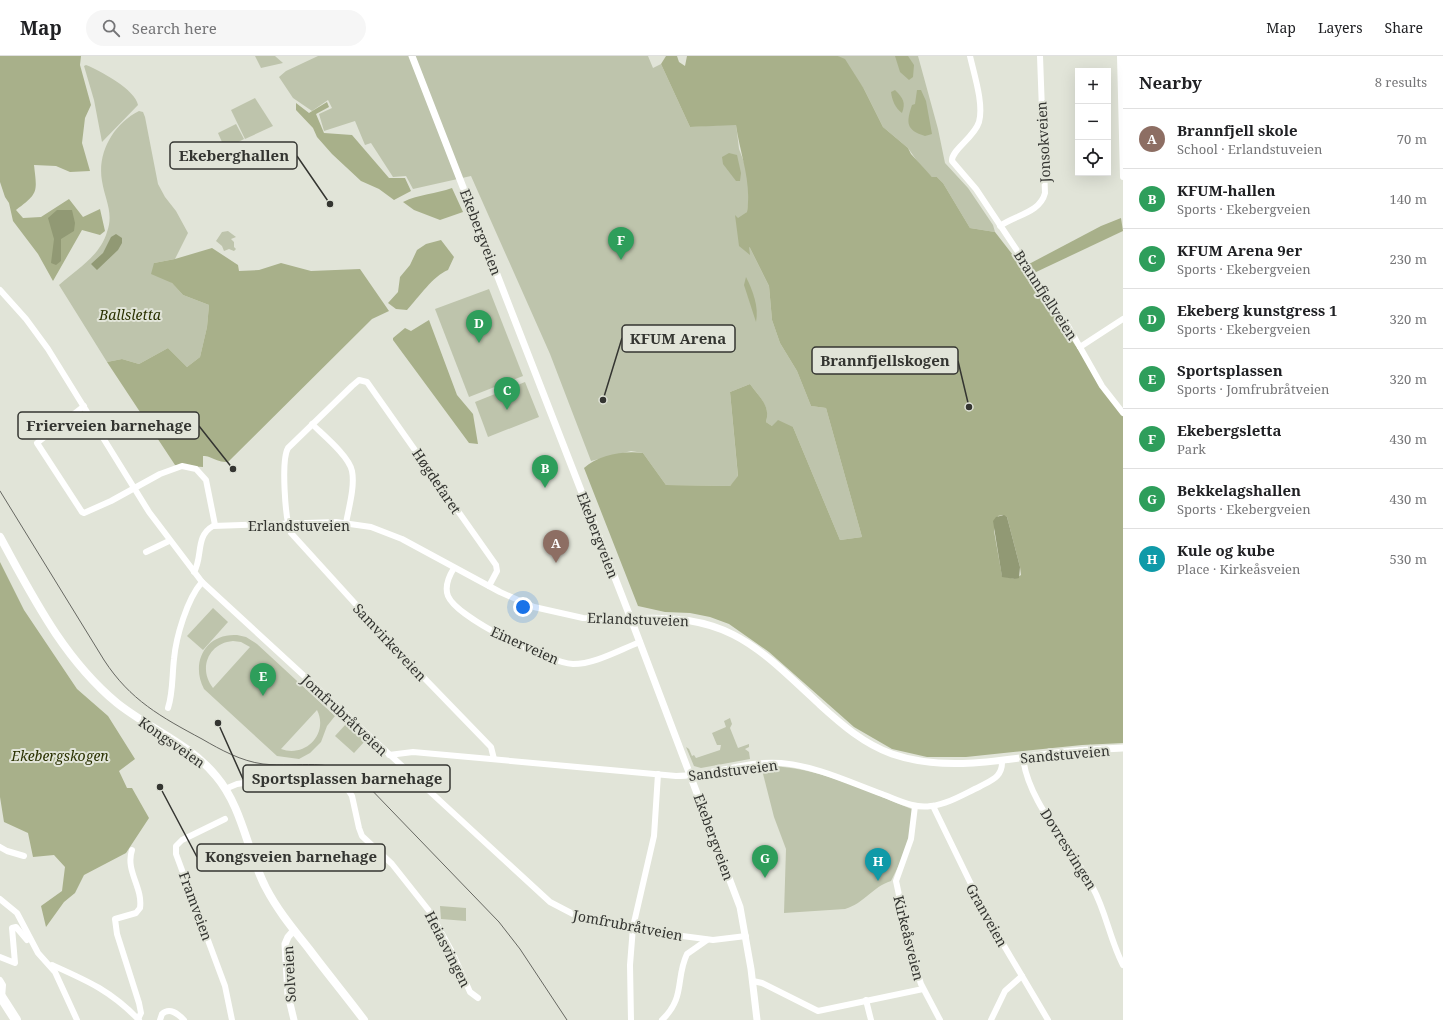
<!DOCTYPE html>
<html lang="en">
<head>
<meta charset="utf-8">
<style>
	body { margin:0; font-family:"Noto Serif",serif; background:#f6f6f6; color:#202124 }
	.controls { position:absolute; right:12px; top:12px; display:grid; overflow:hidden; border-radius:0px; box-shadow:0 4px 16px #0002 }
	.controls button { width:36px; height:36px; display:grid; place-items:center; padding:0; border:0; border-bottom:1px solid #e0e0e0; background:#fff; color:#202124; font:20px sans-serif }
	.you { position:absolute; left:523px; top:551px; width:14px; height:14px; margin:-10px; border:3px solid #fff; border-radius:50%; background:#1a73e8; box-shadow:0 0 0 6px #1a73e833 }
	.badge { display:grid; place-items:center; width:26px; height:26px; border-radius:50%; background:#4364d6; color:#fff; font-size:13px; font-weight:700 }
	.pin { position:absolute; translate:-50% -33px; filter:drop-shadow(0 1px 2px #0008) }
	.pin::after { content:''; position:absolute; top:21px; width:14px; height:12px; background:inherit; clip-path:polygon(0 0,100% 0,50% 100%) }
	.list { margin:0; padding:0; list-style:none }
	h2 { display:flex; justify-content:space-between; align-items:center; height:52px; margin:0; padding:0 16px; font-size:17px }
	h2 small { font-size:13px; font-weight:400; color:#757577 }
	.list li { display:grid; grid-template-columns:26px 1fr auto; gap:12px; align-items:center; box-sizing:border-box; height:60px; padding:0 16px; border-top:1px solid #e0e0e0 }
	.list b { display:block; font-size:15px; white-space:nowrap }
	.list p { margin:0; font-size:13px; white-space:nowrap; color:#757577 }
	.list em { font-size:13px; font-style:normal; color:#757577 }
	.icon { flex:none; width:22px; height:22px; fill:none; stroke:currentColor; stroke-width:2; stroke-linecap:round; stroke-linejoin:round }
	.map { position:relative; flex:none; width:1123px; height:964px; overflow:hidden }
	header { display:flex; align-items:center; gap:24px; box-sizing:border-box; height:56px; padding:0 20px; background:#fff; border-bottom:1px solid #e0e0e0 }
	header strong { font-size:19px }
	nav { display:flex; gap:22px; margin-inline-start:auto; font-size:14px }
	.search { width:280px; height:36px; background:#f6f6f6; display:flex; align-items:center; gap:10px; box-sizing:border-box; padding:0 14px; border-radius:22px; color:#757577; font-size:15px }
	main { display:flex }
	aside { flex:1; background:#fff }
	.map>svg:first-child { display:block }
	.green { fill:#bec4ac; fill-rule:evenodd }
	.forest { fill:#a8b08a; fill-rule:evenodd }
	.water { fill:#919974 }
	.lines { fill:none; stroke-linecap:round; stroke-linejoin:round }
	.minor { stroke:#fff; stroke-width:6 }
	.tertiary { stroke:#fff; stroke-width:7 }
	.secondary { stroke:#fff; stroke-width:8 }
	.trunk { stroke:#fff; stroke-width:10 }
	.tram { stroke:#666761; stroke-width:1 }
	.labels { text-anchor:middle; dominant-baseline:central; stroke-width:4; stroke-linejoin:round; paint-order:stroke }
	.street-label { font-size:14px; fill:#343531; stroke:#e1e4d8 }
	.park-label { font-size:14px; font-style:italic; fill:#2a3101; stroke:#e1e4d8 }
	.leader { fill:none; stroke:#343531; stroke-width:1.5 }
	.callout-dot { fill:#343531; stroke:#e1e4d8; stroke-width:1.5 }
	.callout { fill:#e1e4d8; stroke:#343531; stroke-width:1.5 }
	.callout-label { font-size:15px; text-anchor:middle; font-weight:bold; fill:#343531 }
</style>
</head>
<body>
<header>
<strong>Map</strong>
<div class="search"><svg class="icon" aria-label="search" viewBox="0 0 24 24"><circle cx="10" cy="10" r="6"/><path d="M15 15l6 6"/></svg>Search here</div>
<nav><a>Map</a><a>Layers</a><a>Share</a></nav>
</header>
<main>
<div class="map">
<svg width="1123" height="964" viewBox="0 0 1123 964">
	<rect width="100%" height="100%" fill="#e1e4d8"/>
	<!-- green -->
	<g class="green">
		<polygon points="255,0 275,0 283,7 261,12"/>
		<path d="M318 0H648L653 12 661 8 690 71 736 68 739 93 747 114 749 142 747 156 738 177 750 192 769 230 772 264 780 287 797 315 811 350 826 352 862 481 840 484 793 371 772 370 766 366C771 349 758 340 750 328L730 336 738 421 730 430 666 429 643 397 631 395 591 405 550 298 471 120 413 133 406 120 393 121 371 87 365 89 355 65 324 75 319 58 332 52 328 44 312 55 293 42 279 21 286 15Z"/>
		<polygon points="838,0 918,0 938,73 945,107 968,132 993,169 995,176 970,172 943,127 937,121 932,121 922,112 908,92 883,71 864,33"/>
		<path d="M86 9C99 14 136 34 138 49L102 86 94 44 84 10Z"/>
		<polygon points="255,42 273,70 245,83 231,54"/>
		<path d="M139 55 143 56 145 61 158 128 165 141 176 155 188 177 175 203 154 207 183 239 209 249 207 271 200 301 187 311 168 292 139 308 122 303 107 306 59 229C77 213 100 200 107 176 114 157 105 144 102 125 97 97 113 68 139 55Z"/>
		<polygon points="236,68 244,83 225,93 218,77"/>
		<polygon points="228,175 236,181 231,183 234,186 234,191 236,193 234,195 229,193 224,195 222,190 216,185 222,176"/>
		<polygon points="489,233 523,320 469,341 435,253"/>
		<polygon points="525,326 539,361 488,381 475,346"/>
		<polygon points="213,552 228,566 203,594 187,580"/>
		<path d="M237 579 246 581 257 588 335 660 327 670 321 686 310 697 299 703 277 700 204 633C190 606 206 577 237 579ZM233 585 241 586 250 591 213 632C198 613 208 587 233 585ZM317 654C329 678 305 702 281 693Z"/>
		<polygon points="730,662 732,668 730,672 738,692 749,688 749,691 745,693 749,696 750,703 701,712 694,710 686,691 689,693 692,700 694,699 696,702 720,694 721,689 717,689 712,677 726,671 724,665"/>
		<polygon points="346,668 365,685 354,697 335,680"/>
		<path d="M761 710C812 708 867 735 914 754L908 791 891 825C872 831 865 847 845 853L784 857 786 793 774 761Z"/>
		<polygon points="440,850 466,852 466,865 441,863"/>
	</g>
	<!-- forest -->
	<g class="forest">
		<path d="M0 0H81L80 9 91 49 85 62 82 87 90 115 70 116 56 110 34 109C37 136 39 137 16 154L23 162 41 161 69 143 83 161 100 153 105 175 100 179 82 174 53 225 38 198 13 165 9 147 5 141 0 126Z"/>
		<path d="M666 0H677L679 6 685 10 687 0H838L845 3 864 33 883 71 908 92 911 98 932 121H937L943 127 970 172 995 176 1033 225 1075 289 1123 355V687L1082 689 966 701H927L892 693 854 671 769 596 729 568 710 561 690 557 665 556 638 550 584 412C597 399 625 394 643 397L666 429 730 430 738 420 730 336 750 328C759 341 771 349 766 366L772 370 778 364 793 371 840 484 862 481 826 352 811 350 797 315 780 287 772 264 769 230 750 192 749 191 750 199 739 190 735 159 738 162 747 156C752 126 740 98 736 69L690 71 661 8ZM1002 459 1007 461 1020 511 1021 519 1015 523 1002 520 994 475 998 460Z"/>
		<polygon points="895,0 908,0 914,9 913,21 909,24 900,16"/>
		<path d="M895 34C903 42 906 46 902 57 895 52 892 44 891 36Z"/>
		<path d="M917 34H921L926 45 932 78 925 80C906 74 906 67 912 49L915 48Z"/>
		<polygon points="327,46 329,51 316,58 324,77 352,79 389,122 405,122 411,135 394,144 379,133 361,125 332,98 317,81 313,72 296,54 296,47 309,57"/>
		<polygon points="729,97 737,99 741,117 740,125 736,125 723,108 722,101"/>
		<path d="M452 132 463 156 440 164 414 154 403 146C419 138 436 138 452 132Z"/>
		<polygon points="1121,162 1123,175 1034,217 1029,208 1101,170"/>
		<path d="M441 184 454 201 448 214C433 220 419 241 407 254L396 253 388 247 398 236 400 221 410 209 417 194 426 188Z"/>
		<path d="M212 192 238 209 239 215 259 214 281 207 311 215 360 213 389 255 372 263 228 406C214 406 213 400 203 400V411L175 409 107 306 122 303 139 308 168 292 187 311 200 301 207 271 209 249 183 239 172 227 151 218 154 207 175 203Z"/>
		<path d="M746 221C753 235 759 251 756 266L744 229Z"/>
		<polygon points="429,264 457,339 473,358 478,388 469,387 393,284 393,282 405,272 411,275"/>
		<polygon points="0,506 24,554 77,633 108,660 135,703 119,715 127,732 132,732 149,762 126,797 84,819 75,837 64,846 46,871 41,850 62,835 65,811 54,799 33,801 28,777 4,766 0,741"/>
	</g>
	<!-- water -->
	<g class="water">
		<polygon points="57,154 72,154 75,167 74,175 61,183 61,205 56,209 51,207 54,183 48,162"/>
		<polygon points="116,178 122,182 122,187 118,194 97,214 91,208 103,197 111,181"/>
		<polygon points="1004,459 1007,461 1020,511 1019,522 1015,523 1002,521 993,465 996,461"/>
	</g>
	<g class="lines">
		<!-- minor -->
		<g class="minor">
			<path d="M970 0C974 18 984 48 979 66 974 82 951 94 952 105L976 133 1020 199 1034 226 1068 270 1102 330 1123 357"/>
			<polyline points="1120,0 1123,121"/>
			<path d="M1000 170C1015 159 1040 157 1045 137L1040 0"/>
			<polyline points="0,234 26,263 48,293 149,456 202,526 550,846 573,858 667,878 713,884 746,880"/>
			<polyline points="1080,291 1123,263"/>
			<polyline points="84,350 37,387 82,456 84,457 111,445 160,418 182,410 196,413 206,424 215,469"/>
			<path d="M312 368C323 379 349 400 352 415 355 430 349 451 346 467"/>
			<polyline points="146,496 169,485"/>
			<path d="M454 512C449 520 444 530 448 540 457 562 549 607 573 608 595 608 619 594 640 586"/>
			<path d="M194 516C203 501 195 480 213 470L336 466 371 471 402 483 500 536 534 551 583 562 631 563"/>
			<path d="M489 530 497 515 496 509 367 326 359 324 352 330 288 392C281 404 285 464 291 477L400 597 491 691 494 703"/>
			<path d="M168 652C173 637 172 620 174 603 176 581 187 543 202 526"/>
			<path d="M389 699 413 696 676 720C712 720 746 704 781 707 816 710 849 726 882 738 898 744 914 753 931 750 948 748 964 738 979 731 992 724 1003 721 1002 704"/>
			<path d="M1023 701C1027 746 1073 792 1093 832 1106 856 1110 884 1123 909"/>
			<polyline points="225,733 237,728 308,718 328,720 343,726 352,740 359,772 362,780 392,808 430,856 452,896 470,936 478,942"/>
			<polyline points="915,750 911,783 896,825 912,900 921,928 940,964"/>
			<polyline points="933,750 987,861 1048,964"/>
			<polyline points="225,763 182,784 176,790 176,798 225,930 232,964"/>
			<polyline points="0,791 7,795 24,800"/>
			<path d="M132 794C125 815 143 831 140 852L136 857 115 863 117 878 139 947 141 957 138 963"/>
			<polyline points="0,843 17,857 38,897 55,916 77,964"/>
			<polyline points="0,901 15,907 12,872 16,871 27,884"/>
			<path d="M52 909C88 925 111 935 139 964"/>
			<polyline points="0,924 3,929 2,942"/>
			<polyline points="753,925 762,927 818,955 923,933"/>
			<polyline points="866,944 871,964"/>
			<path d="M160 964 162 958C170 951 178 958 184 964"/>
			<polyline points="631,964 630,909 633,871 654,780 658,718"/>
			<path d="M662 964C686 941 675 923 687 898L707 884"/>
			<polyline points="991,964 1005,935 1022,920"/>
		</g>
		<!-- tertiary -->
		<g class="tertiary">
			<polyline points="412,0 631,563 740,851 751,913 757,964"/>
			<path d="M631 563C727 557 754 587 820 649 842 669 864 688 892 698 947 717 1007 703 1063 696 1083 694 1103 693 1123 692"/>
			<polyline points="294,874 288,881 285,888 288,939 294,964"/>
		</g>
		<!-- secondary -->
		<path class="secondary" d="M0 481C33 541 63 602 117 647 148 672 190 688 216 720 243 752 247 796 266 832 278 855 294 874 309 893 327 917 346 940 364 964"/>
		<!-- trunk -->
		<polyline class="trunk" points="0,939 16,964"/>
		<!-- tram -->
		<path class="tram" d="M0 435 104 604C130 644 161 661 202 683 221 694 241 705 263 708 301 712 329 700 363 725L499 866 520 893 567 964"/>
	</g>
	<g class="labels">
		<!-- street labels -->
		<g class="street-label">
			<text transform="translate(1043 86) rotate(-93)">Jonsokveien</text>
			<text transform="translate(481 176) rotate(69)">Ekebergveien</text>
			<text transform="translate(1046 239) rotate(57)">Brannfjellveien</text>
			<text transform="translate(437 425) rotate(56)">Høgdefaret</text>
			<text x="299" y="469">Erlandstuveien</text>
			<text transform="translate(598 479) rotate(69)">Ekebergveien</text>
			<text transform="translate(638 563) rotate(2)">Erlandstuveien</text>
			<text transform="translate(390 586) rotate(47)">Samvirkeveien</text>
			<text transform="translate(525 589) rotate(24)">Einerveien</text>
			<text transform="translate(345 659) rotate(43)">Jomfrubråtveien</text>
			<text transform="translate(172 686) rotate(35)">Kongsveien</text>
			<text transform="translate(1065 698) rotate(-5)">Sandstuveien</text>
			<text transform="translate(733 714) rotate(-7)">Sandstuveien</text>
			<text transform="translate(714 781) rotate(70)">Ekebergveien</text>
			<text transform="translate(1069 793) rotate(58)">Dovresvingen</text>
			<text transform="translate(196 850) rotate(70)">Framveien</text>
			<text transform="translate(987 859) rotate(61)">Granveien</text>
			<text transform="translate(628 869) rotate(11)">Jomfrubråtveien</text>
			<text transform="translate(909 882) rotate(76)">Kirkeåsveien</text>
			<text transform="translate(448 893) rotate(63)">Heiasvingen</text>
			<text transform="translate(289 918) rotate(-93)">Solveien</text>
		</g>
		<!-- park labels -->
		<g class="park-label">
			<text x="130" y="258">Ballsletta</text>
			<text x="60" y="699">Ekebergskogen</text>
		</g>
	</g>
	<!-- callouts -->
	<path class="leader" d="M330 148L297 100M603 344L622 282M969 351L958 305M233 413L199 370M218 667L243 723M160 731L197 801"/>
	<g class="callout-dot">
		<circle cx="330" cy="148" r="4"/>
		<circle cx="603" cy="344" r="4"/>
		<circle cx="969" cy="351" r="4"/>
		<circle cx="233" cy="413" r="4"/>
		<circle cx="218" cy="667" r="4"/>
		<circle cx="160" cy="731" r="4"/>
	</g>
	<g class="callout">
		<rect x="170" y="86" width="127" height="27" rx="4"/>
		<rect x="622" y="269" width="113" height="27" rx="4"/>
		<rect x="812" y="291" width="146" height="27" rx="4"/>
		<rect x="18" y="356" width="181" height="27" rx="4"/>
		<rect x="243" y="709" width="207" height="27" rx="4"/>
		<rect x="197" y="788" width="188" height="27" rx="4"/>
	</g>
	<g class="callout-label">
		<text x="234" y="105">Ekeberghallen</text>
		<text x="678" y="288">KFUM Arena</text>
		<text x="885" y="310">Brannfjellskogen</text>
		<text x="109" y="375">Frierveien barnehage</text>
		<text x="347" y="728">Sportsplassen barnehage</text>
		<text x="291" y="806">Kongsveien barnehage</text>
	</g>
</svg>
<div class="controls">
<button>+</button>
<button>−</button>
<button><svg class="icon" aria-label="locate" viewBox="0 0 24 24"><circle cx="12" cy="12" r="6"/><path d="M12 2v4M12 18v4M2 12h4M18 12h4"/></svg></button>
</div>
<div class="you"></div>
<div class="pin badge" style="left:556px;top:507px;background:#8d6e63">A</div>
<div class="pin badge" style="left:545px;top:432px;background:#2e9e5b">B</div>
<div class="pin badge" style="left:507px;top:354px;background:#2e9e5b">C</div>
<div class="pin badge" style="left:479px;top:287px;background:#2e9e5b">D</div>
<div class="pin badge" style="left:263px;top:640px;background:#2e9e5b">E</div>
<div class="pin badge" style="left:621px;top:204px;background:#2e9e5b">F</div>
<div class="pin badge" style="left:765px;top:822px;background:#2e9e5b">G</div>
<div class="pin badge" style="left:878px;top:825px;background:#0f9aa8">H</div>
</div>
<aside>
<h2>Nearby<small>8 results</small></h2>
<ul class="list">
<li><span class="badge" style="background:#8d6e63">A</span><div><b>Brannfjell skole</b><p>School · Erlandstuveien</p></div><em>70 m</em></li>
<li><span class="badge" style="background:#2e9e5b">B</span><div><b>KFUM-hallen</b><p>Sports · Ekebergveien</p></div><em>140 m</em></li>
<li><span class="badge" style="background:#2e9e5b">C</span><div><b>KFUM Arena 9er</b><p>Sports · Ekebergveien</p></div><em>230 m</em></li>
<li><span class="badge" style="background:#2e9e5b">D</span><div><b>Ekeberg kunstgress 1</b><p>Sports · Ekebergveien</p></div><em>320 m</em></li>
<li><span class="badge" style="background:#2e9e5b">E</span><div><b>Sportsplassen</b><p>Sports · Jomfrubråtveien</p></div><em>320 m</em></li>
<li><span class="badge" style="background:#2e9e5b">F</span><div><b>Ekebergsletta</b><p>Park</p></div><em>430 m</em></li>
<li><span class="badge" style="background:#2e9e5b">G</span><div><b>Bekkelagshallen</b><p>Sports · Ekebergveien</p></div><em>430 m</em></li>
<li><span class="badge" style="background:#0f9aa8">H</span><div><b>Kule og kube</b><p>Place · Kirkeåsveien</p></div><em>530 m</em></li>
</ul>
</aside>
</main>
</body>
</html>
